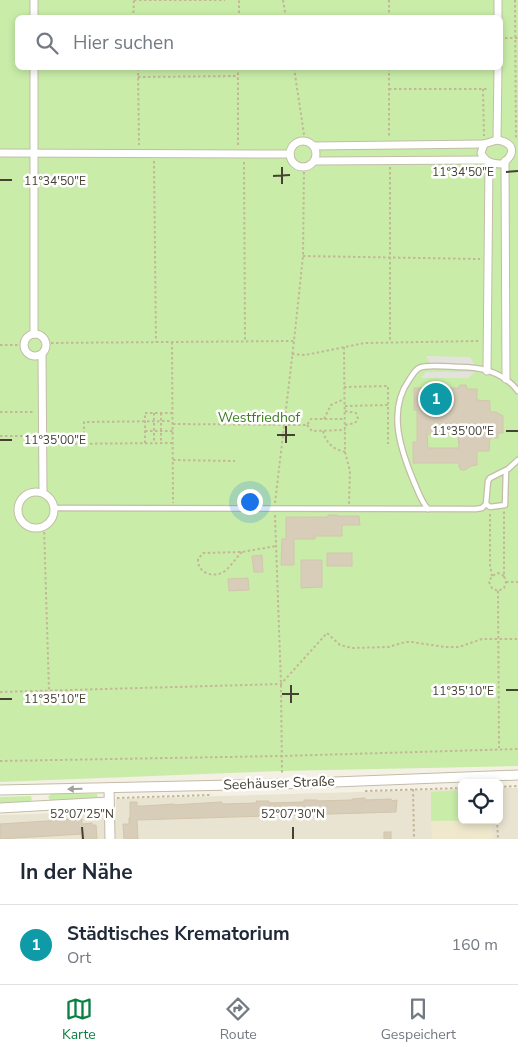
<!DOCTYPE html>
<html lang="de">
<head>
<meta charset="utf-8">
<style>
	body { margin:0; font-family:"Nunito Sans",sans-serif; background:#f6f6f7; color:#1f2937 }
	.controls { position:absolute; right:15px; bottom:15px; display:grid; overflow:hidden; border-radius:8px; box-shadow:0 2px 8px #0003 }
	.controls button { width:45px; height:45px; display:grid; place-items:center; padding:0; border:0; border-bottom:1px solid #e0e1e3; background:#fff; color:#1f2937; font:25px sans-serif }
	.you { position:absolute; left:249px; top:501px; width:18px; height:18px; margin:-12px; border:4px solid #fff; border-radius:50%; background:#1a73e8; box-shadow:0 0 0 8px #1a73e833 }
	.badge { display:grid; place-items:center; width:32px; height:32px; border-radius:50%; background:#0b8043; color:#fff; font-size:16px; font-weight:700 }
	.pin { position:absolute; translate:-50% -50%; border:2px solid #fff; box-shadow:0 1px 5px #0006 }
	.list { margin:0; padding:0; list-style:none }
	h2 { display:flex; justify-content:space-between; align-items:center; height:65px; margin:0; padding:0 20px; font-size:21px }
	h2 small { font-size:16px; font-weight:400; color:#747a83 }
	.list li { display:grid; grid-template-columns:32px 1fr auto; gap:15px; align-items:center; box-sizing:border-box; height:80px; padding:0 20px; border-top:1px solid #e0e1e3 }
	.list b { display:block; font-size:19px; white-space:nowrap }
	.list p { margin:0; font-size:16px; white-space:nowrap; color:#747a83 }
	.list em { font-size:16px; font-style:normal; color:#747a83 }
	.icon { flex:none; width:28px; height:28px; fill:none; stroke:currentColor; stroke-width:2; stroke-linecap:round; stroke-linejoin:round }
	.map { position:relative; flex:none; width:518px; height:839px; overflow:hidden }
	.search { position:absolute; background:#fff; box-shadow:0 2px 8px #0003; left:15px; right:15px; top:15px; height:55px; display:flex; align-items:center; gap:12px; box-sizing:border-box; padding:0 18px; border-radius:8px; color:#747a83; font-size:19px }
	.sheet { height:145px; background:#fff }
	nav { display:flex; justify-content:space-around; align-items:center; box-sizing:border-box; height:70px; border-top:1px solid #e0e1e3; background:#fff; font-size:14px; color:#747a83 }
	nav a { display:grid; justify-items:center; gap:2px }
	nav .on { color:#0b8043 }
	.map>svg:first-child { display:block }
	.residential { fill:#e9e3d2 }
	.education { fill:#efe8cd }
	.green { fill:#c9eda9; fill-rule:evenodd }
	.parking { fill:#e4e2dd }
	.building { fill:#d7cdb9; stroke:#d2c6ab; fill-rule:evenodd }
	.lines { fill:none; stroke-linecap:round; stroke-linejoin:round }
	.service-casing { stroke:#c3bca9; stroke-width:7 }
	.pedestrian-casing { stroke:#c3bca9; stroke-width:9 }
	.minor-casing { stroke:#c3bca9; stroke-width:11 }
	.path { stroke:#c4b796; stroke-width:2; stroke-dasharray:2.5 2.5; stroke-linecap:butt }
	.service { stroke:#fff; stroke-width:4.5 }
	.pedestrian { stroke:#fff; stroke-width:7 }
	.minor { stroke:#fff; stroke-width:9 }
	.oneway { fill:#a3a099 }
	.ticks { fill:none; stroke:#474133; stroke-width:2 }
	.labels { text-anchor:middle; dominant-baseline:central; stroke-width:5; stroke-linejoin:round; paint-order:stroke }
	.park-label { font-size:14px; fill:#3d7e21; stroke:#fff }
	.street-label { font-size:14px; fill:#474133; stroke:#fff }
	.ticks-label { font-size:12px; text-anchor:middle; fill:#474133; stroke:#fff; stroke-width:5; stroke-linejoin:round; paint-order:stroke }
</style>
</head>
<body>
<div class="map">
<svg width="518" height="839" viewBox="0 0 518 839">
	<rect width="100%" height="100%" fill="#f4f1e4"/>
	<!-- residential -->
	<polygon class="residential" points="499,788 518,788 518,839 0,839 0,815 116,811 116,799 462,789 462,820 499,820"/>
	<!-- education -->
	<polygon class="education" points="492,820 493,839 432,839 431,821"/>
	<!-- green -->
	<g class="green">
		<path d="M0 0H518V766L282 771 0 782ZM18 18H500V68H18Z"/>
		<polygon points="462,790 462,820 489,820 431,821 431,792"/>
		<polygon points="51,794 97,794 98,797 96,799 50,800 48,797"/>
		<polygon points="31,796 32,800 29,802 0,804 0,797"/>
	</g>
	<!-- parking -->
	<g class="parking">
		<polygon points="426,356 470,357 475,365 431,365"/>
		<polygon points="426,372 475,372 468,378 421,378"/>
	</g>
	<!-- building -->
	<g class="building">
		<path d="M460 385H466L467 389H477V400L490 401V412H496L503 416V433H498V438H490L489 451H477V465L471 466 465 470H461L459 467V463H413V442H417V410H414V388H458ZM427 434H458L459 448H428Z"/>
		<polygon points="328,515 337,515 337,516 359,516 360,525 342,525 342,536 315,536 315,539 294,539 294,565 281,565 282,539 286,539 286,517 328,517"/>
		<rect x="327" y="553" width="25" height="13"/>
		<polygon points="262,555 263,572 254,572 252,556"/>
		<polygon points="301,560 322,560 322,587 301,588"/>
		<polygon points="248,578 249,590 229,591 228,579"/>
		<polygon points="365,798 365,800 391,799 392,801 397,800 396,812 137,820 138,839 124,839 123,824 129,824 129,818 130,818 130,802 137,802 137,806 144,806 174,804 174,805 222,802 222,804 257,803 256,801 269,801 269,803 304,802 304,800 317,800 317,801 352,800 352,799"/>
		<polygon points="63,819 82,819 82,824 92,823 92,825 96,825 97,839 82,839 82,834 0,839 0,824 63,820"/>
		<rect x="384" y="832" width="7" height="7"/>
	</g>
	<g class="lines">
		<!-- service casing -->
		<g class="service-casing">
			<g id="service">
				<polyline points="506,470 505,505 490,507 486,504 488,481 490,478 508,469 518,460"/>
				<polyline points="54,508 476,509 482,508 486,504"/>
				<path d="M428 509C421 501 418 491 414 482 401 451 387 411 409 380 412 376 414 371 419 368 426 364 451 367 460 367 483 367 504 373 518 391"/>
			</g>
		</g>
		<!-- pedestrian casing -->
		<g class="pedestrian-casing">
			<g id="pedestrian">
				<polyline points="34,0 34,18"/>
				<polyline points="498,18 498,0"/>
				<path d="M497 140C515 143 516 154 502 164 492 164 485 162 481 153L484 144Z"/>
				<polyline points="497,140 498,68"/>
				<circle cx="303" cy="154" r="13"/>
				<polyline points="314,146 484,144"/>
				<polyline points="0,153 290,154"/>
				<polyline points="314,161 485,160"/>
				<polyline points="505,161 506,379"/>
				<polyline points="34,334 34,68"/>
				<circle cx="35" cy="345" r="11"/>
				<polyline points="42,354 43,493"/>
				<polyline points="487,371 489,162"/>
				<circle cx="36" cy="510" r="18"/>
			</g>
		</g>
		<!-- minor casing -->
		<g class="minor-casing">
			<g id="minor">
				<polyline points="109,788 110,839"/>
				<polyline points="0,790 282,784 518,775"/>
				<polyline points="0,808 109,802"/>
			</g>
		</g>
		<!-- path -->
		<g class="path">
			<polyline points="134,0 225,0"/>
			<polyline points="283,0 286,18"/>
			<polyline points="389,0 389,18"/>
			<polyline points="515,0 516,140"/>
			<polyline points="133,18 134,0"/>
			<polyline points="239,18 239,0"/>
			<polyline points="500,38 518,38"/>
			<polyline points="138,68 139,145"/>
			<polyline points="294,68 305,141"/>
			<polyline points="389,68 389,138"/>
			<polyline points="138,77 238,76"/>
			<polyline points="389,89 489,89"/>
			<polyline points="483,89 484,136"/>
			<polyline points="238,145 238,68"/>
			<polyline points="154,161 156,342"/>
			<polyline points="244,162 245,342"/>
			<polyline points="390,167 390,342"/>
			<polyline points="303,256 480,259"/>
			<polyline points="172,342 173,503"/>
			<polyline points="46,343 294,341"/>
			<polyline points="0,345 24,345"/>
			<polyline points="344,347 345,452 350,471 349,504"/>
			<polyline points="292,354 305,355 365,343 479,341"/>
			<polyline points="344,387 388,386 388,444"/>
			<polyline points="345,406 388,405"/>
			<polyline points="345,411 356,413 358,419 355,423 345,425"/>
			<polyline points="0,412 35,412"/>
			<polyline points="154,413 154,443"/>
			<polyline points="161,413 161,443"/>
			<polyline points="324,419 331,405 344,399"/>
			<polyline points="173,424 307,425 311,419 345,419"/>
			<polyline points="307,425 312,431 345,430"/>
			<polyline points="145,431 173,431"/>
			<path d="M323 431C326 443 333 449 345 452"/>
			<polyline points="0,436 36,436"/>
			<polyline points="145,443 145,413 173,413"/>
			<polyline points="50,444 173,443"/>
			<polyline points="84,444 84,422 172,421"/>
			<polyline points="173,460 235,461"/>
			<polyline points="275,503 294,341 303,256 304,167"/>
			<polyline points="490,514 490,565 492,576"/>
			<polyline points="275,515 281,684 282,775"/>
			<polyline points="44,527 49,691"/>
			<path d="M242 552C236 558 231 566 225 571 214 579 197 573 198 559L203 553 242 552 276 546"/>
			<polyline points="504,576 498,573 492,576 489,582 492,588 498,591 504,588 506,582 504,576 504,511"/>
			<polyline points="506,582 518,582"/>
			<polyline points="498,591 499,748"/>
			<polyline points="0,692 281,684 327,633 340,645 352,648 389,647 405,642 412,642 445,647 459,647 482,639 518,639"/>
			<polyline points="0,761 282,756 518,749"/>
			<polyline points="499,787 518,786"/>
			<polyline points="413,789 414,839"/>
			<polyline points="365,791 462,788"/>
			<polyline points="117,798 210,795"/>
			<polyline points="497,820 498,839"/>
		</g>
		<!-- service -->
		<use href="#service" class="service"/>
		<!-- pedestrian -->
		<use href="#pedestrian" class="pedestrian"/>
		<!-- minor -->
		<use href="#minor" class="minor"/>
	</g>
	<!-- one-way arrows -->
	<defs><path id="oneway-solid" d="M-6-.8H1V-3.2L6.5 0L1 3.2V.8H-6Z" transform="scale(1.25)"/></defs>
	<use class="oneway" href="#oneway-solid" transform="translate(75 789) rotate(179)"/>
	<!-- ticks -->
	<path class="ticks" d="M282 167V184M506 172 518 171M273 176 290 175M0 180H12M286 426V443M506 431H518M277 435H295M0 440H12M291 685V703M506 690H518M282 694H299M0 699H12M82 827 83 839M293 827V839"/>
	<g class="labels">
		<!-- park labels -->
		<g class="park-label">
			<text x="259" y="417">Westfriedhof</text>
		</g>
		<!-- street labels -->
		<g class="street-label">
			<text transform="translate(279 783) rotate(-2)">Seehäuser Straße</text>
		</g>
	</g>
	<g class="ticks-label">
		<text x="463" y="176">11°34'50"E</text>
		<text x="55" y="185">11°34'50"E</text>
		<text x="463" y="435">11°35'00"E</text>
		<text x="55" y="444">11°35'00"E</text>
		<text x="463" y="695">11°35'10"E</text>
		<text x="55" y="703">11°35'10"E</text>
		<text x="82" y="818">52°07'25"N</text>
		<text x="293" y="818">52°07'30"N</text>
	</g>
</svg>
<div class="controls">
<button><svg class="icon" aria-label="locate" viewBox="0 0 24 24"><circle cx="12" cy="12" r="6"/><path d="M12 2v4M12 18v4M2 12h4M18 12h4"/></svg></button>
</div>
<div class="you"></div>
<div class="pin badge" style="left:436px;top:399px;background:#0f9aa8">1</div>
<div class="search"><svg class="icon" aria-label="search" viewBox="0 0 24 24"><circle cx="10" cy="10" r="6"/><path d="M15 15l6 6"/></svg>Hier suchen</div>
</div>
<section class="sheet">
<h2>In der Nähe<small></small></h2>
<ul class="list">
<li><span class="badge" style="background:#0f9aa8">1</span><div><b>Städtisches Krematorium</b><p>Ort</p></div><em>160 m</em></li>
</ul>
</section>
<nav>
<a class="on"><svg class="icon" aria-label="map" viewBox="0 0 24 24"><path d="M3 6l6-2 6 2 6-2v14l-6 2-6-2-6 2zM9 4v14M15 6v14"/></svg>Karte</a>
<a><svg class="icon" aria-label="directions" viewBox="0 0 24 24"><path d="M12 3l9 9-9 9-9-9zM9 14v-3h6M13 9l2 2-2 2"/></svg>Route</a>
<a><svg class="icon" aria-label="saved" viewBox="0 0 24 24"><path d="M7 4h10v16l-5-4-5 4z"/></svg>Gespeichert</a>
</nav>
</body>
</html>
